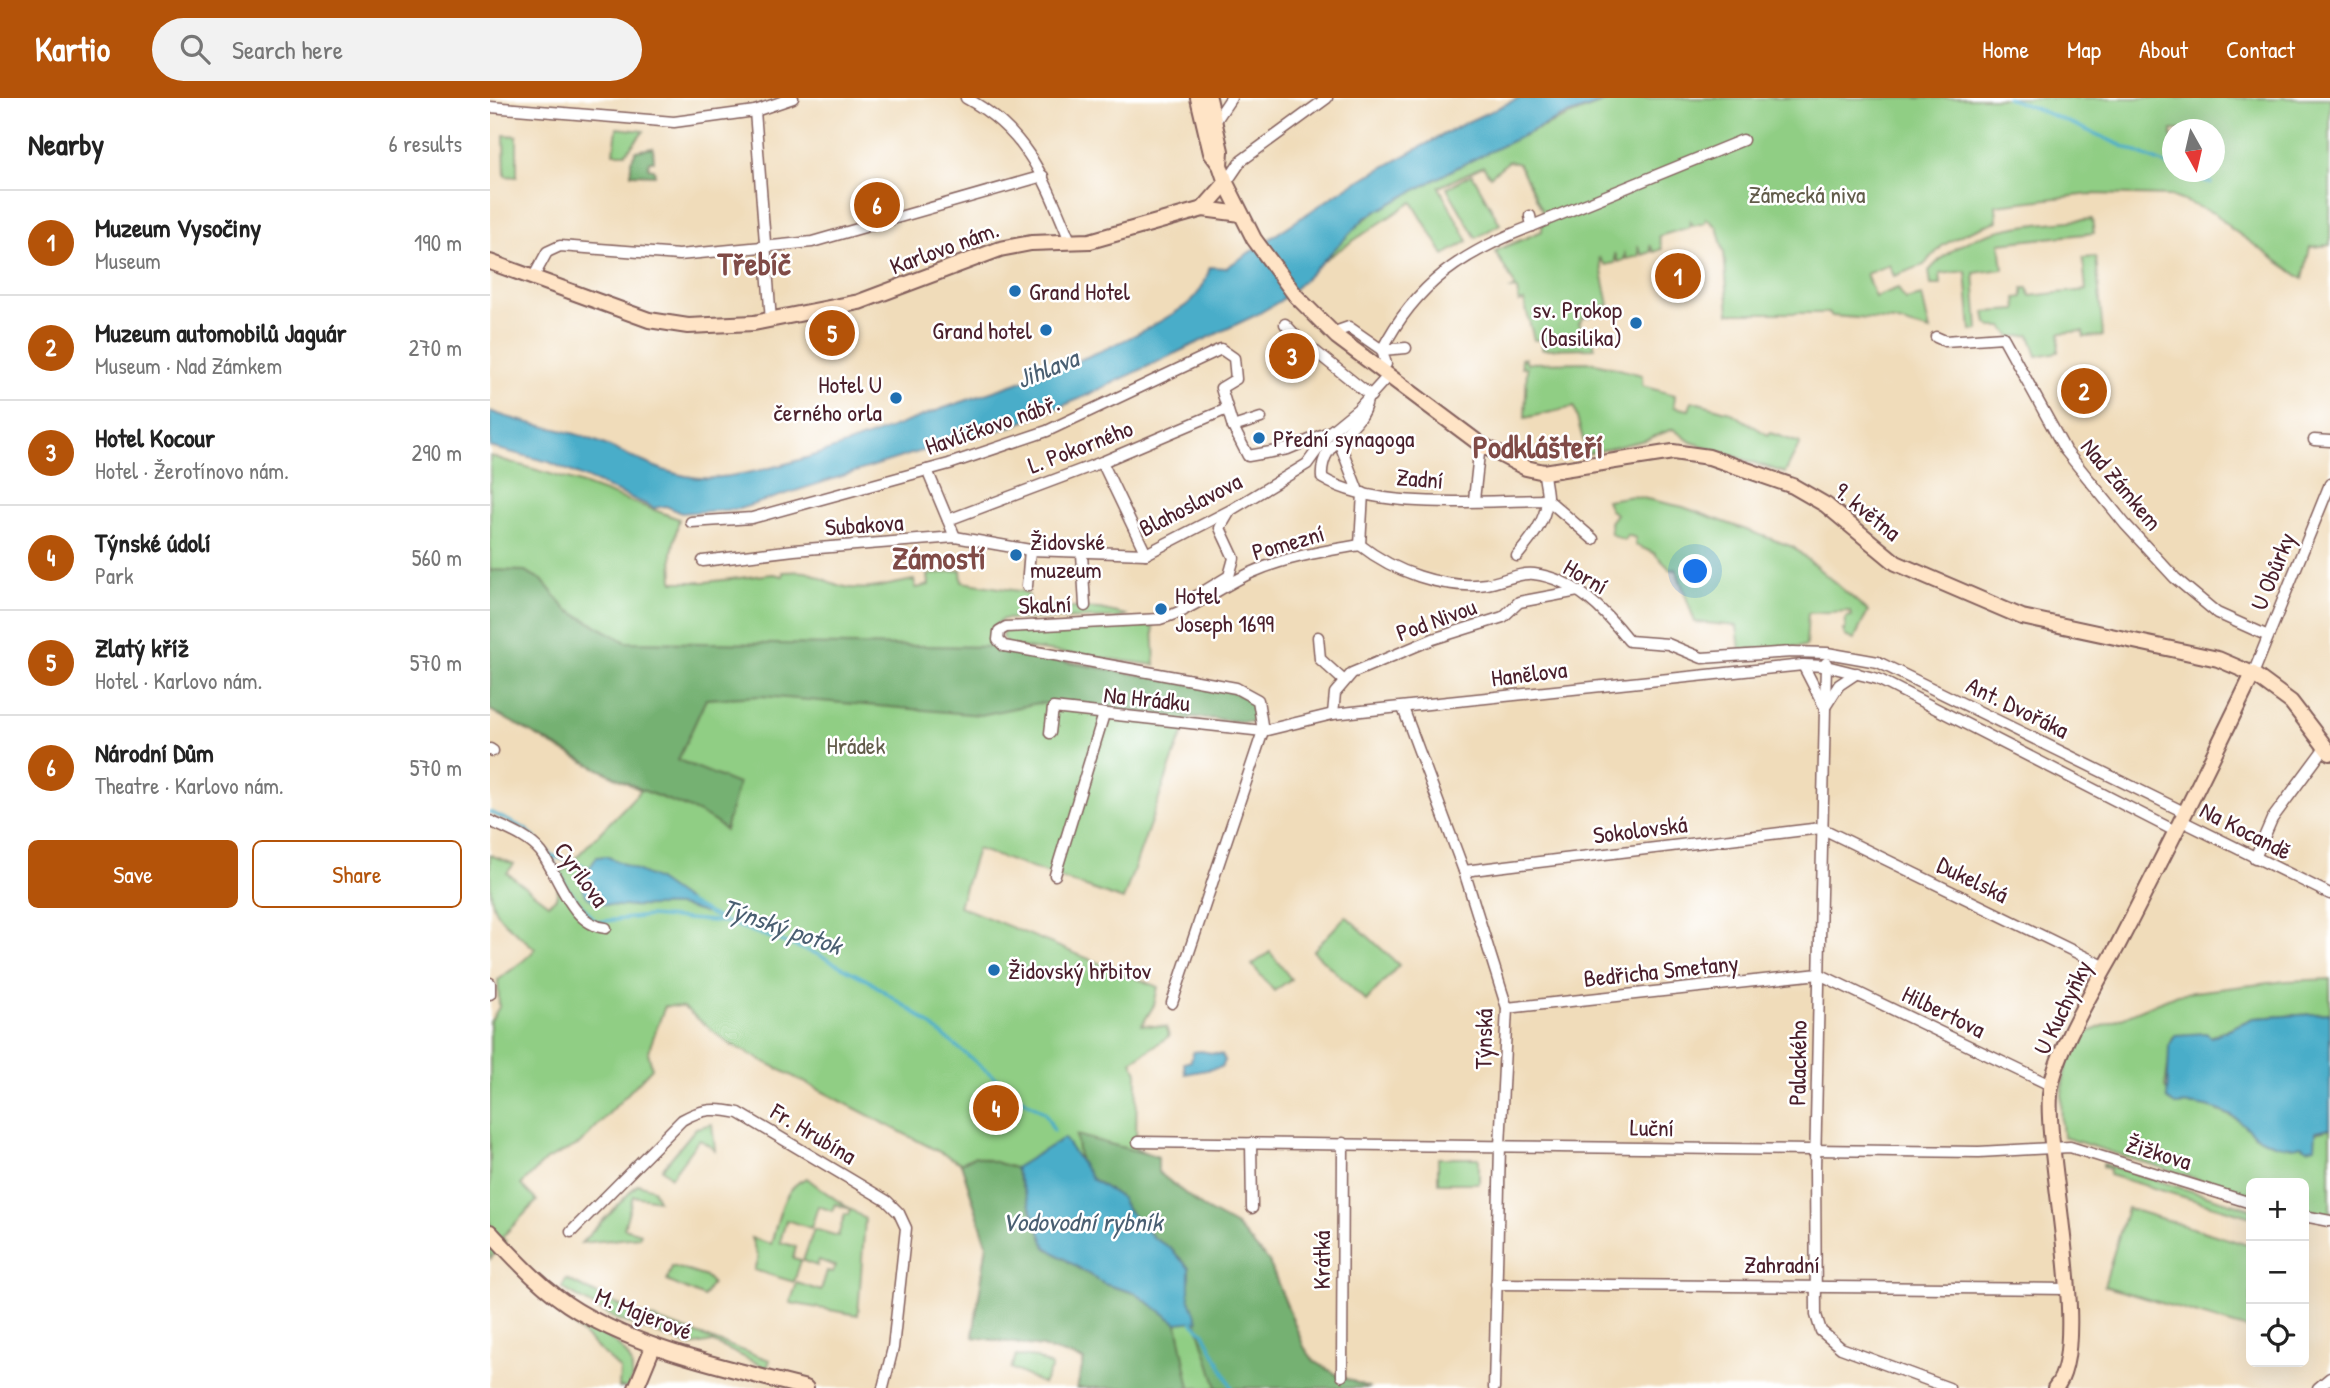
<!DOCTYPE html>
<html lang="en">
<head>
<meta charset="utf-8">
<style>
	body { margin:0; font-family:"Patrick Hand",sans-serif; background:#f2f2f2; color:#222 }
	.controls { position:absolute; right:21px; bottom:21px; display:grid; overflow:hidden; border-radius:10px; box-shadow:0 7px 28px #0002 }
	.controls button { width:63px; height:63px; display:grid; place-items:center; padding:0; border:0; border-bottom:2px solid #e0e0e0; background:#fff; color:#222; font:35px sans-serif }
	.compass { position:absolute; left:1672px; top:21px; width:63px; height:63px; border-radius:50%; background:#fff; box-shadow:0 7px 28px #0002; rotate:172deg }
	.you { position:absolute; left:1206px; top:474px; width:24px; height:24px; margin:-18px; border:5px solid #fff; border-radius:50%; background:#1a73e8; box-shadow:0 0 0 10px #1a73e833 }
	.badge { display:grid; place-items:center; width:46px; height:46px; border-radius:50%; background:#b45309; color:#fff; font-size:23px; font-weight:700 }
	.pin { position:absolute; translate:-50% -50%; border:4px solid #fff; box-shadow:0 2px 7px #0006 }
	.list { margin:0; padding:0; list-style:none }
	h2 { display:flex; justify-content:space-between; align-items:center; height:91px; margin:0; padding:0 28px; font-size:30px }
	h2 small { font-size:23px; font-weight:400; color:#767676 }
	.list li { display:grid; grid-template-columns:46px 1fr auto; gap:21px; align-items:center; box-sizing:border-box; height:105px; padding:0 28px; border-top:2px solid #e0e0e0 }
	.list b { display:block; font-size:26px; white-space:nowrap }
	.list p { margin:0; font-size:23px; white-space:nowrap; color:#767676 }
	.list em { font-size:23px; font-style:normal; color:#767676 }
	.actions { display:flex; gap:14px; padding:21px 28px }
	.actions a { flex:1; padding:16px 0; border:2px solid #b45309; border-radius:10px; text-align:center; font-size:24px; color:#b45309 }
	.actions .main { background:#b45309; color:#fff }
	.icon { flex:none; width:38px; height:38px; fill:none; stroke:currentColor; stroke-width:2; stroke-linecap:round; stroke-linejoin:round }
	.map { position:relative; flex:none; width:1840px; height:1290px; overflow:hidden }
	header { display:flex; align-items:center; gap:42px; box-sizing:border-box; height:98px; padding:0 35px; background:#b45309; color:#fff }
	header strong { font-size:33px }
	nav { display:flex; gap:38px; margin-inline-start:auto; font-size:24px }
	.search { width:490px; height:63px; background:#f2f2f2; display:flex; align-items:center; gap:18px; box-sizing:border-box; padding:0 24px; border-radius:38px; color:#767676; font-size:26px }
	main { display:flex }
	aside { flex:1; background:#fff }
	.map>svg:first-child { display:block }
	.green { fill:#90ce84; stroke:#6d7658; stroke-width:2; fill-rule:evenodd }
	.forest { fill:#74b172; stroke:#5f684e; stroke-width:2 }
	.water { fill:#49adc9; stroke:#4a667a; stroke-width:2 }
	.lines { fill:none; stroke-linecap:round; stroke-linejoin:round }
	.stream { stroke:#49adc9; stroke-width:3.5 }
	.street-casing { stroke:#84615d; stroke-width:13 }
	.secondary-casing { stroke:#84615d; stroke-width:18 }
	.street { stroke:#fff; stroke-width:10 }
	.secondary { stroke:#ffe4c6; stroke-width:14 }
	.poi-dot { fill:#1f6fb2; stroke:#fff; stroke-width:2.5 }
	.labels { text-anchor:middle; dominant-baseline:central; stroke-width:5; stroke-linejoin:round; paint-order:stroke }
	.park-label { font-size:24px; fill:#625c4a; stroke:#fff }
	.street-label { font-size:24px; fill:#4a1f2b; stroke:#fff }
	.poi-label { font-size:24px; fill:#4a1f2b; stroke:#fff; text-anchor:start }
	.water-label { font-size:26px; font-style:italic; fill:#4a5f72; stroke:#fff }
	.district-label { font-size:32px; font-weight:bold; fill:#804b47; stroke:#fff }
</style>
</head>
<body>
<header>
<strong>Kartio</strong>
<div class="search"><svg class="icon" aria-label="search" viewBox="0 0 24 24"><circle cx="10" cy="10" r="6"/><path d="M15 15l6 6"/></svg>Search here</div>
<nav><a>Home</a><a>Map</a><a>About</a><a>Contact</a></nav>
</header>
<main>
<aside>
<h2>Nearby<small>6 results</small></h2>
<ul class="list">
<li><span class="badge">1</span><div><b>Muzeum Vysočiny</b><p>Museum</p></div><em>190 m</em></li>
<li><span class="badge">2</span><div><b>Muzeum automobilů Jaguár</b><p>Museum · Nad Zámkem</p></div><em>270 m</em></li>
<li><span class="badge">3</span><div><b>Hotel Kocour</b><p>Hotel · Žerotínovo nám.</p></div><em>290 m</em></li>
<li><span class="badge">4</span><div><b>Týnské údolí</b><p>Park</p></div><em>560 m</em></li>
<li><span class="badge">5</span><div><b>Zlatý kříž</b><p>Hotel · Karlovo nám.</p></div><em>570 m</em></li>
<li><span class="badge">6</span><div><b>Národní Dům</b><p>Theatre · Karlovo nám.</p></div><em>570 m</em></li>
</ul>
<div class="actions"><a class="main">Save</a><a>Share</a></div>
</aside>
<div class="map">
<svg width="1840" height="1290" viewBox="0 0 1840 1290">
	<rect width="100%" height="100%" fill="#fff"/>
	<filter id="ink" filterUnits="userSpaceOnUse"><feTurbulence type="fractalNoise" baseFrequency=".0143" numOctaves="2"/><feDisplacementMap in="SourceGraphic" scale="14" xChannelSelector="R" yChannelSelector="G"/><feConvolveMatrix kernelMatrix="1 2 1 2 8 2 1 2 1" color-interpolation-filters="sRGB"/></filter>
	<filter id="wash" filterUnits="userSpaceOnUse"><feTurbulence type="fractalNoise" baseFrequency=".00686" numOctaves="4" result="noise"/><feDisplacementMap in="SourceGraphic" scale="28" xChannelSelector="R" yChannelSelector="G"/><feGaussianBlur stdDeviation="1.57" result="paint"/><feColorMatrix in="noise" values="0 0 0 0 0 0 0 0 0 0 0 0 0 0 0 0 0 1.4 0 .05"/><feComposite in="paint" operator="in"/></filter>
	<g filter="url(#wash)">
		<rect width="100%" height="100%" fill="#f0dcba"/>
		<!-- green -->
		<g class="green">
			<path d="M1126 0H1840V147L1820 149 1813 181 1739 129 1726 116 1681 98 1601 96 1506 107 1507 123 1475 135 1452 148 1434 167 1404 178 1399 167 1376 176 1385 199 1408 190 1415 202 1432 198 1440 233 1405 223 1342 218 1338 215H1239L1234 155 1227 129 1216 120 1215 125 1203 128 1200 123V129L1169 138 1172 151 1164 154 1160 147 1161 154 1152 157 1148 148 1149 158 1137 161 1135 156 1134 162 1128 164 1125 155V165L1115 167 1109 159 1119 207 1098 211 1099 219H1094L1089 225 1095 236 1101 235 1105 250 1052 251V242H1044L1034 203 1029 204 1027 192 1021 191 1025 189 1023 184 1005 153 1052 133V112L1029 66 1019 63 1000 78 993 68 949 89 978 143 954 157 922 104 834 162C861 106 1064 22 1126 0ZM1682 32H1724V74H1682Z"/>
			<polygon points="127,30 154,33 136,55 124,55"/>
			<polygon points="14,37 27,38 27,79 15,78"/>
			<polygon points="982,76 1010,126 986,140 957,90"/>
			<path d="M1602 121 1604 135 1510 145 1513 171 1484 175 1488 232 1481 233 1476 173 1450 176 1451 187H1441L1439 173C1480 125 1544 127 1602 121Z"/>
			<polygon points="1606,159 1613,238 1594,239 1593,233 1570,235 1568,254 1547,258 1540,237 1521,239 1513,229 1502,229 1497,226 1495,214 1527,212 1526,200 1533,199 1533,190 1538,190 1540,198 1596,192 1593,160"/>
			<polygon points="1035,260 1037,265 1102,264 1152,277 1152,288 1185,297 1184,309 1199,312 1202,303 1240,314 1278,337 1280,335 1310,345 1295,375 1201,344 1183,331 1155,342 1097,356 1084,309 1035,320 1037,269 1032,269 1031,261"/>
			<path d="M0 358 87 384 189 421 182 454 183 484H216L283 476 293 478V474C329 471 322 480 351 488 375 495 400 486 424 482L426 490 439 487 438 477 471 472 472 484 535 494 539 498V508L610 511 636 517 629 520 513 521 503 529 504 542 523 555 615 569 766 621 759 624 701 619 688 647 633 802 487 751 469 808 668 889 664 907 652 927 676 929 679 938 642 963 647 975 646 1051 668 1059V1074L712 1109 746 1128 779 1164 814 1249 824 1263 849 1278 880 1290H587L594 1262 552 1249 483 1239 497 1146 471 1065 238 945 193 909 175 908 158 954 162 970 90 1046 56 1062 31 1087 47 1103 12 1139 16 1144 0 1161V924L9 909 8 882C21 871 35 864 45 851 0 811 0 820 0 757L24 766 17 775 58 806 66 800 71 775 151 692 63 648 0 607Z"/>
			<polygon points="1143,398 1193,409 1303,449 1378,513 1364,542 1355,538 1353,532 1355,532 1356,519 1362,518 1361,513 1318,515 1316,548 1250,552 1247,528 1205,524 1186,471 1181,472 1164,455 1145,447 1146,440 1137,437 1134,442 1121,436 1120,424 1126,416 1120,412 1116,402"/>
			<polygon points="663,527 665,567 520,548 512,539 513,534 521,531"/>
			<polygon points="856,818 909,867 876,903 823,853"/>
			<polygon points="780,854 801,881 784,893 762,867"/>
			<path d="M1840 881V915L1763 920 1720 939 1716 935 1682 939 1675 989 1685 1007 1698 1005 1722 1010 1749 1022 1764 1037 1784 1046 1840 1030V1117L1814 1112V1085H1761V1098L1573 1039C1569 1003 1572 974 1585 940L1687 896 1796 883Z"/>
			<polygon points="222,1026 225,1052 209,1041 181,1079 172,1071 206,1030"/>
			<rect x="948" y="1060" width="41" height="25"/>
			<polygon points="1613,1066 1761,1111 1761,1119 1619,1077 1620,1071 1613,1069"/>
			<path d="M317 1080C336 1096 355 1107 375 1121L368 1217 300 1205 307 1185 331 1193 337 1173 343 1174 345 1168 329 1162 327 1168 313 1163 324 1131 348 1138 355 1116 358 1117 360 1111 345 1106 342 1113 328 1108 321 1130 296 1122 290 1144 306 1149 303 1160 311 1162 304 1184 264 1172 268 1160 261 1140 281 1146C288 1123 292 1088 317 1080Z"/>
			<polygon points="148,1086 163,1091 168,1102 143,1098 134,1130 151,1135 149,1139 91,1145"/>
			<polygon points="1637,1110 1761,1148 1761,1232 1614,1188"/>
			<polygon points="182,1168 216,1179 222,1185 214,1199 177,1183"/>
			<polygon points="76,1181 136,1211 280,1262 277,1270 222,1244 201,1248 124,1220 72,1190"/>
			<path d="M66 1204C78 1213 90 1222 103 1230 127 1245 151 1259 139 1290H129L130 1271 62 1208Z"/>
			<polygon points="526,1258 547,1260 562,1269 553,1286 521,1270"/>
		</g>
		<!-- forest -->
		<g class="forest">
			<polygon points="163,50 164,63 159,63 158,70 164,71 165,77 141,76 141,63 146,53"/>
			<path d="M0 472 35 473 52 482 76 511 136 544 511 549 523 555 742 593 762 603 766 621 759 624 548 605 491 617 272 598 216 601 188 662 248 686 235 732C210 710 178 704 148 690 97 666 49 639 0 612Z"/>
			<polygon points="586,1037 668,1059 668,1074 712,1109 746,1128 779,1164 814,1249 824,1263 849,1278 880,1290 727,1290 699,1199 699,1170 680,1150 664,1140 636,1110 630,1099 602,1081 590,1066"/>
			<polygon points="485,1058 525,1070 556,1149 614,1186 645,1195 687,1225 700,1290 587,1290 594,1262 552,1249 483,1239 497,1146 471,1065"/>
		</g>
		<!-- water -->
		<g class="water">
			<path d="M1029 0H1126L1071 19 968 69 876 119 813 183 790 203 766 217 589 301 520 329 418 357 249 411 191 415 176 408 164 410 59 364 0 349V313C28 325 62 328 92 338 133 351 177 383 222 380 298 373 375 339 446 313 530 283 620 258 695 208 708 199 716 183 720 169L736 170 857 89 975 25Z"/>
			<path d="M116 758 166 781 215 815C206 813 197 809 188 808 156 805 57 824 107 759Z"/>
			<path d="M1840 915V1030L1826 1033 1825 1049 1818 1051 1811 1047C1796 1053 1778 1044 1765 1037 1758 1033 1754 1026 1748 1022 1730 1010 1706 1005 1685 1007L1677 1001 1679 948 1685 937 1716 935 1721 939 1763 920Z"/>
			<polygon points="711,953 732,957 735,963 732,969 695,976 694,965 701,963 703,954"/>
			<polygon points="574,1040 602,1081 630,1099 636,1110 664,1140 680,1150 699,1170 699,1199 708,1223 687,1225 645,1195 614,1186 556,1149 525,1070"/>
		</g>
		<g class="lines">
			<!-- stream -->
			<g class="stream">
				<path d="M1517 0C1573 19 1627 47 1682 69"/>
				<polyline points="1692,74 1721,85"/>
				<polyline points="0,714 36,731 60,756 77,790 106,824 159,818 236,824 327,856 379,883 428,917 530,1000 555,1015 564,1033"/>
				<polyline points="61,757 100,771"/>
				<polyline points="197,804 234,823"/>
				<polyline points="702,1224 714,1235 742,1290"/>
			</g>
		</g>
	</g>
	<g filter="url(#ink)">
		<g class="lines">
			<!-- street casing -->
			<g class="street-casing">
				<g id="street">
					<path d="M476 0C539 34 555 83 581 145"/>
					<polyline points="0,9 184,24 265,13 303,0"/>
					<polyline points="265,13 281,223"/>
					<polyline points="725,24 741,0"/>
					<polyline points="736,85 751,63 837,0"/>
					<polyline points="1042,128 1253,42"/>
					<polyline points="43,180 57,154 70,148 189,157 322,144 553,78"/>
					<polyline points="795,226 806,238 881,298"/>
					<path d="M842 235 859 229 892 252C926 185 974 154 1042 128L1040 118"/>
					<polyline points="1446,239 1455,243 1513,239 1575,352 1635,426 1685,480 1727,515 1778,538"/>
					<polyline points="896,266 892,252 916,250"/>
					<path d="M877 302C871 336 829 340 832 380 888 414 994 402 1058 402L1103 441"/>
					<polyline points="743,329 771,320"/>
					<polyline points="848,341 868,393"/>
					<polyline points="1824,342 1840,343"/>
					<polyline points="612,364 656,456"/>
					<polyline points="437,372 465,439"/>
					<polyline points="984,402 990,346"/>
					<polyline points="458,422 612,364 737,311"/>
					<polyline points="201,424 262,420 459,366 557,333 731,251 744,260 746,281 731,290 743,329 758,358 798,351 841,333"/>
					<path d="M870 447C903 473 953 492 997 486 1011 484 1030 474 1044 476 1085 481 1115 513 1139 543L1178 546 1212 560 1302 554 1337 555 1388 564 1696 715"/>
					<polyline points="870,447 873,395"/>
					<polyline points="592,455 595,508"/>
					<path d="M1027 458C1040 442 1055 425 1057 403 1058 395 1054 383 1054 374"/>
					<polyline points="213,463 304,452 465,439 540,452 656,456 741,412 817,366 841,333 868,311 898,278"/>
					<polyline points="537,488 540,452"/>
					<polyline points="693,513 693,506 739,478 744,460 730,430 740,413"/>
					<polyline points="828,539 830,561 853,582"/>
					<polyline points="1336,565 1325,1071 1326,1217 1331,1233 1351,1250 1459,1290"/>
					<polyline points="1313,567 1333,606"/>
					<polyline points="1763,576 1840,386"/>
					<polyline points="1335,609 1349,587 1367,575"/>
					<polyline points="913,610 974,773 1017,910 1010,1048 1004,1290"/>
					<polyline points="843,616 845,595 862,575 943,541 1013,519 1029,504 1088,493"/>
					<path d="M773 633 768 602 746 590 514 548 508 542 509 533 516 529 670 521C704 511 731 488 763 474 796 459 835 453 870 447"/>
					<polyline points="560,635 563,610 773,633 843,616 1313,567 1336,568 1388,581 1687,734"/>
					<polyline points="0,651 3,653"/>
					<path d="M0 723C17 731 39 739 51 754 69 778 81 827 116 830"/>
					<polyline points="1692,723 1840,796"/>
					<polyline points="1765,760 1782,721 1836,648"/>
					<polyline points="974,773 1331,730 1616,869"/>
					<polyline points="565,777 614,616"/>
					<polyline points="1329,876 1560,987"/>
					<polyline points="0,885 0,896"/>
					<polyline points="682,905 773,633"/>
					<polyline points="1017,910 1329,876"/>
					<polyline points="648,1044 1489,1054 1580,1049 1761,1105"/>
					<polyline points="761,1045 762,1110"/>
					<polyline points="1814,1118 1840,1123"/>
					<path d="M81 1134 192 1022C213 1010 226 1010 249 1015L397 1103 409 1115 416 1130 403 1250 393 1290"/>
					<polyline points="1006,1186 1578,1191"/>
					<polyline points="852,1278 853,1045"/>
					<polyline points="1828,1290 1840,1280"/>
				</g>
			</g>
			<!-- secondary casing -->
			<g class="secondary-casing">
				<g id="secondary">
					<polyline points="708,0 721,55 730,67"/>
					<polyline points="719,0 731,53 730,67 736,85 764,141 806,198 847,239 990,346 1036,370 1054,374 1183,354 1219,359 1303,388 1336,407 1406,465 1532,519 1728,561 1763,576 1801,604 1840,655"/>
					<polyline points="713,111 751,116"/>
					<polyline points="0,164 159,222 198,228 264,225 369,204 510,151 541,145 600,143 713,111 736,85"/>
					<path d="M0 1134C26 1162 54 1193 88 1213 158 1254 239 1270 316 1290"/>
					<polyline points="146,1290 163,1249"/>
					<path d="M1565 1290C1602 1251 1555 1057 1560 997 1563 955 1607 886 1628 847 1674 758 1719 667 1763 576"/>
				</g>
			</g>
			<!-- street -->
			<use href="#street" class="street"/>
			<!-- secondary -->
			<use href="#secondary" class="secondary"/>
		</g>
	</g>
	<!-- markers -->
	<g class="poi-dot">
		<circle cx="525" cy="193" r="7"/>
		<circle cx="1146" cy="225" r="7"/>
		<circle cx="556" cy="232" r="7"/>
		<circle cx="406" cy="300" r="7"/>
		<circle cx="769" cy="340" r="7"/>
		<circle cx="526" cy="457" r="7"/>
		<circle cx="671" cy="511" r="7"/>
		<circle cx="504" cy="872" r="7"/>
	</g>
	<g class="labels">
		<!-- park labels -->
		<g class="park-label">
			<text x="1317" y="96">Zámecká niva</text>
			<text x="366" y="647">Hrádek</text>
		</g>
		<!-- street labels -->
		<g class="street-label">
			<text transform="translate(454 149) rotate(-20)">Karlovo nám.</text>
			<text transform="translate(502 326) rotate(-19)">Havlíčkovo nábř.</text>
			<text transform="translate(590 348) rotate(-21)">L. Pokorného</text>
			<text transform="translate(930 380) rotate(5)">Zadní</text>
			<text transform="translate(1632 386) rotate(50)">Nad Zámkem</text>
			<text transform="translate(700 406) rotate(-27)">Blahoslavova</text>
			<text transform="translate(1378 413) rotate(39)">9. května</text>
			<text transform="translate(374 426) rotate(-4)">Subakova</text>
			<text transform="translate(798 444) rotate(-16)">Pomezní</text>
			<text transform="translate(1782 473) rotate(-68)">U Obůrky</text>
			<text transform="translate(1096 478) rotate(30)">Horní</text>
			<text transform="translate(555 506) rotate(-2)">Skalní</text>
			<text transform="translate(946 521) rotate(-20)">Pod Nivou</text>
			<text transform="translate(1039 575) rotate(-7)">Hanělova</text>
			<text transform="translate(657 600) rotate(6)">Na Hrádku</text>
			<text transform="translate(1528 609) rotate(26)">Ant. Dvořáka</text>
			<text transform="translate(1150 731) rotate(-7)">Sokolovská</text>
			<text transform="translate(1756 732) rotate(27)">Na Kocandě</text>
			<text transform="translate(92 776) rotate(54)">Cyrilova</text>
			<text transform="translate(1483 781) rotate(26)">Dukelská</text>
			<text transform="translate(1171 872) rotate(-6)">Bedřicha Smetany</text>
			<text transform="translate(1572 909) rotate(-64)">U Kuchyňky</text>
			<text transform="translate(1454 913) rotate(26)">Hilbertova</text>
			<text transform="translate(993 941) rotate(-89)">Týnská</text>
			<text transform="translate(1307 965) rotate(-89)">Palackého</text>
			<text transform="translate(1162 1029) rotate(1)">Luční</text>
			<text transform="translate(324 1035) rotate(31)">Fr. Hrubína</text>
			<text transform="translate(1669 1054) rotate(17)">Žižkova</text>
			<text transform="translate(831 1162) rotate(-90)">Krátká</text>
			<text x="1292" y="1166">Zahradní</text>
			<text transform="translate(154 1215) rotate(22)">M. Majerové</text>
		</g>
		<!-- poi labels -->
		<g class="poi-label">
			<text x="539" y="193">Grand Hotel</text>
			<text x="1132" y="211" text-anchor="end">sv. Prokop<tspan x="1132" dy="28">(basilika)</tspan></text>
			<text x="542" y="232" text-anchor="end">Grand hotel</text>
			<text x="392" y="286" text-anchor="end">Hotel U<tspan x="392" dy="28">černého orla</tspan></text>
			<text x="783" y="340">Přední synagoga</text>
			<text x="540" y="443">Židovské<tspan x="540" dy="28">muzeum</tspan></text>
			<text x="685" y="497">Hotel<tspan x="685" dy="28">Joseph 1699</tspan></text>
			<text x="518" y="872">Židovský hřbitov</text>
		</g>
		<!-- water labels -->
		<g class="water-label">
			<text transform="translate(557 270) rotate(-22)">Jihlava</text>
			<text transform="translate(292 828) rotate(19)">Týnský potok</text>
			<text x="592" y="1123">Vodovodní rybník</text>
		</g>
		<!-- district labels -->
		<g class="district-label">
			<text x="264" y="165">Třebíč</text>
			<text x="1048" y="348">Podklášteří</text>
			<text x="449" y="459">Zámostí</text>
		</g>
	</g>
</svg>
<div class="controls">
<button>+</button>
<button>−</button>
<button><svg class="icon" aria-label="locate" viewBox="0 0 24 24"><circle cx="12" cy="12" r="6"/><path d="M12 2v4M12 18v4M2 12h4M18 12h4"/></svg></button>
</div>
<svg class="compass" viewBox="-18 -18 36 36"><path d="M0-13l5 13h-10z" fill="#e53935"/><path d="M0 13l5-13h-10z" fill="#767676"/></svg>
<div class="you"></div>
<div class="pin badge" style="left:1188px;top:178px">1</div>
<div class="pin badge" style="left:1594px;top:293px">2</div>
<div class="pin badge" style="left:802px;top:258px">3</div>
<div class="pin badge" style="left:506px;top:1010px">4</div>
<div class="pin badge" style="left:342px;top:235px">5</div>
<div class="pin badge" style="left:387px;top:107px">6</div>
</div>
</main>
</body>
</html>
